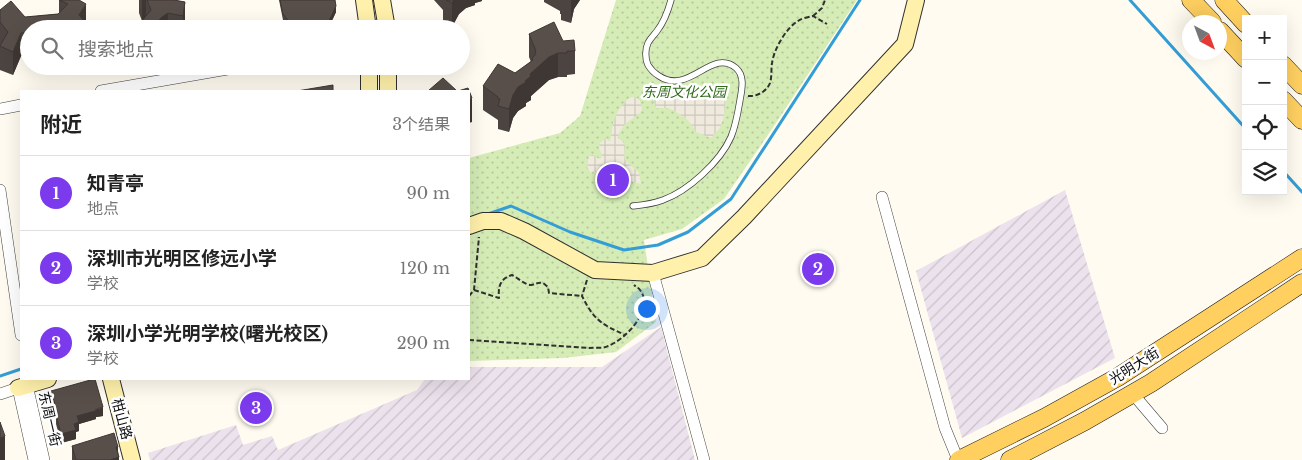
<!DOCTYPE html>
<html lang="zh">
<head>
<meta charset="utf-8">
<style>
	body { margin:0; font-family:"Libre Baskerville","Noto Sans SC",serif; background:#f6f6f6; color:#222 }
	.controls { position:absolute; right:15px; top:15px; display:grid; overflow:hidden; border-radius:0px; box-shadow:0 5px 20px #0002 }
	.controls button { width:45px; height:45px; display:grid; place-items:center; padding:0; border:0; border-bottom:1px solid #e0e0e0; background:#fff; color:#222; font:25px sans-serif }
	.compass { position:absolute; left:1182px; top:15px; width:45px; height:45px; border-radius:50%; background:#fff; box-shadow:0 5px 20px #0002; rotate:139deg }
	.you { position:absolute; left:646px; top:308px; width:18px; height:18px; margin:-12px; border:4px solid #fff; border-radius:50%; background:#1a73e8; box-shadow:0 0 0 8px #1a73e833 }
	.badge { display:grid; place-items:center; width:32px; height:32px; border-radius:50%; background:#7c3aed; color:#fff; font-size:16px; font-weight:700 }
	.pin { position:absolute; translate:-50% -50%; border:2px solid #fff; box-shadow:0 1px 5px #0006 }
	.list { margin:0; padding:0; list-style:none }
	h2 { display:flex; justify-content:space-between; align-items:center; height:65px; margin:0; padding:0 20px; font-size:21px }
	h2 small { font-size:16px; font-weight:400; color:#767676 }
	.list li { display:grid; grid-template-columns:32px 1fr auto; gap:15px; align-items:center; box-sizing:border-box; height:75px; padding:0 20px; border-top:1px solid #e0e0e0 }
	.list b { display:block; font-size:19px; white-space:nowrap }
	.list p { margin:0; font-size:16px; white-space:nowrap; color:#767676 }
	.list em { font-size:16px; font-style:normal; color:#767676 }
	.icon { flex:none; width:28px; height:28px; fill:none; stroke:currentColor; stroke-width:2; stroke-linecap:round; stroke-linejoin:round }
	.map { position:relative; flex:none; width:1302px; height:460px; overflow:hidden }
	.search { position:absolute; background:#fff; box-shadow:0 5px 20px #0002; left:20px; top:20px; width:450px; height:55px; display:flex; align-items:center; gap:12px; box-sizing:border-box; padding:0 18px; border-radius:28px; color:#767676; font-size:19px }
	.panel { position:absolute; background:#fff; box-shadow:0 5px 20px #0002; left:20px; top:90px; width:450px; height:290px; border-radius:0px }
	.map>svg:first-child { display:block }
	.industrial { fill:url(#industrial-furrows) }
	.park { fill:url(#park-dots) }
	.plaza { fill:url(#plaza-grid) }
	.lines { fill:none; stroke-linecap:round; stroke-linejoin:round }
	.stream { stroke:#339dd6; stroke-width:3 }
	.lane-casing { stroke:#414141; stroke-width:7 }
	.street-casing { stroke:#414141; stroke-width:12 }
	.secondary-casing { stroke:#303030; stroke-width:18 }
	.primary-casing { stroke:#1f1f1f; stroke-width:19 }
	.path { stroke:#303030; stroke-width:2; stroke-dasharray:5 2.5; stroke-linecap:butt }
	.lane { stroke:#fff; stroke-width:5.5 }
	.street { stroke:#fff; stroke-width:11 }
	.secondary { stroke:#fff1ab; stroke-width:16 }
	.primary { stroke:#ffd060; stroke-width:18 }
	.wall { fill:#4c4440 }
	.shaded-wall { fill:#3e3734 }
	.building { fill:#584f4a; stroke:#3e3734 }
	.labels { text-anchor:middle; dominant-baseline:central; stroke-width:5; stroke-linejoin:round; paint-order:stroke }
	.park-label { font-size:14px; font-style:italic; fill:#2f6b1a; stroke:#fff }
	.street-label { font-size:14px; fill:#0e0e0e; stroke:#fff }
</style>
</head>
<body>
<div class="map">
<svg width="1302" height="460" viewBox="0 0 1302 460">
	<defs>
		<pattern id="industrial-furrows" width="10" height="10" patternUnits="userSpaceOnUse" patternTransform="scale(1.25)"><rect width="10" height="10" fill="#ece2ed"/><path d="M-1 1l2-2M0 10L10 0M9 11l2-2" fill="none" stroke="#c9c1ca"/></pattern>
		<pattern id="park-dots" width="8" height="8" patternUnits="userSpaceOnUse" patternTransform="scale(1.25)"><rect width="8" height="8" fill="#d5ecb6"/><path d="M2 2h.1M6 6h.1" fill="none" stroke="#b6c99b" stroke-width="1.8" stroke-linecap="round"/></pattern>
		<pattern id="plaza-grid" width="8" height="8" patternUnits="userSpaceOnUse" patternTransform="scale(1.25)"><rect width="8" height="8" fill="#f0eade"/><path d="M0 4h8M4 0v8" fill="none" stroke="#cdc8bd"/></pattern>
	</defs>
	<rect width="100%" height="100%" fill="#fffbf0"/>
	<!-- industrial -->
	<g class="industrial">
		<polygon points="1065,190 1115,358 962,438 916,271"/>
		<polygon points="661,327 695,460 150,460 148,453 236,425 243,445 272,436 278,450 417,390 425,379 469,379 469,367 602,367"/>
	</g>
	<!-- park -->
	<polygon class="park" points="616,0 857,0 772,129 724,199 682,229 644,240 656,322 616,352 563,358 469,361 469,158 560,133 580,116"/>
	<!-- plaza -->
	<g class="plaza">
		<polygon points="712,84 720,86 724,94 725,107 723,120 719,129 711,138 696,132 688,120 675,111 667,108 656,108 653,97 654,93 664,85 672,85 682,90 690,92 704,85"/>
		<polygon points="632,97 637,98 640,101 642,109 640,113 625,124 619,133 618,138 623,142 625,146 624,155 625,160 639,173 641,184 621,178 618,174 605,178 594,171 591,173 587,167 589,156 593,155 599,159 601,158 602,155 599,148 600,143 606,138 610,142 613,123 617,113 622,105 628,99"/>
	</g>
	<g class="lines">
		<!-- stream -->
		<g class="stream">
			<polyline points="1130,0 1246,129"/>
			<polyline points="1283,171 1302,192"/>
			<polyline points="488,214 511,206 570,232 624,250 658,245 688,232 731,199 860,0"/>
			<polyline points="0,376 21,369"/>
		</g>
		<!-- lane casing -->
		<g class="lane-casing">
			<path id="lane" d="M633 206C643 205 653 204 663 200 688 191 720 162 731 137 736 125 738 112 740 100 742 89 745 76 736 68 712 47 689 96 659 76 654 73 651 70 648 65 645 59 645 49 648 43 650 39 654 35 657 31 664 22 668 11 671 0"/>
		</g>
		<!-- street casing -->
		<g class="street-casing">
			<g id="street">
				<polyline points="101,91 245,66"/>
				<polyline points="0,109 21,105"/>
				<polyline points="0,190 21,335"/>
				<polyline points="882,197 945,428 958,460"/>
				<polyline points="653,273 704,460"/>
				<polyline points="27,385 44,460"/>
				<polyline points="0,394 18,388 34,460"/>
				<polyline points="1133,394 1162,428"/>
			</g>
		</g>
		<!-- secondary casing -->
		<g class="secondary-casing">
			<g id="secondary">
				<polyline points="364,0 368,29"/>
				<polyline points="382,0 387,29"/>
				<polyline points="388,66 388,91"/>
				<polyline points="369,91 369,66"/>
				<polyline points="469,226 483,221 501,221 524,231 595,270 653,273 702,258 744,217 905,44 916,0"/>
				<polyline points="111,379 132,460"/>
				<polyline points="18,388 48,379"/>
			</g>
		</g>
		<!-- primary casing -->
		<g class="primary-casing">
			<g id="primary">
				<polyline points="1191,0 1212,22"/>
				<polyline points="1224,0 1246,24"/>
				<polyline points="1220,31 1246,59"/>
				<polyline points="1283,65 1302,85"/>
				<polyline points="1283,100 1302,120"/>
				<polyline points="959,460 1044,418 1118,377 1302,258"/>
				<polyline points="1010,460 1085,421 1151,383 1302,283"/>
			</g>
		</g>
		<!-- path -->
		<g class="path">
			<polyline points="813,16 822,8 825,0"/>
			<path d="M748 96C757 97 767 91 770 83 772 77 771 69 772 63 774 49 786 28 798 21 802 18 809 17 813 16L827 24"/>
			<path d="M587 280 582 296C594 320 601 324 625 335"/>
			<path d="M474 290 499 298C498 286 500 279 512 275 518 278 525 285 531 285 536 284 538 282 543 283L548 287 549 293 582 296"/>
			<polyline points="469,296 474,290 479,237"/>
			<path d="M469 340 589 348C595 347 603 349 608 346 625 340 655 309 640 290 639 288 636 287 634 285"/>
		</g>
		<!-- lane -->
		<use href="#lane" class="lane"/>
		<!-- street -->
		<use href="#street" class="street"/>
		<!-- secondary -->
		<use href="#secondary" class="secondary"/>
		<!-- primary -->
		<use href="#primary" class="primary"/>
	</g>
	<!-- wall -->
	<g class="wall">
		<polygon points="59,0 79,0 86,23 91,29 29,29 29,55 21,56 13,75 0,70 0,10 25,17 58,14 59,13"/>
		<polygon points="139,0 174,0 185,2 184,29 141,29 141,22 142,21 139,13"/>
		<polygon points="279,0 335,0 336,12 329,27 313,29 290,29 283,20"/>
		<polygon points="434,0 482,0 482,1 475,3 475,5 466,8 459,14 452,27 443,21 443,10"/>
		<polygon points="544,0 580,0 574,9 571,23 561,20 561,14 560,14 560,11 544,2"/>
		<polygon points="529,34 563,41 575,51 575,74 567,75 567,77 558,77 549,80 531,96 531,100 526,103 526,106 518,111 513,118 509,132 498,129 498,120 483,110 483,86 515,73 531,62 529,57"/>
		<polygon points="602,179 623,184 623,187 612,187 602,183"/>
		<polygon points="51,391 103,416 96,417 96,419 79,424 79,431 76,432 76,439 61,443 56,424 56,415 51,400"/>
		<polygon points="72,446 118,451 119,460 72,460"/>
	</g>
	<!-- shaded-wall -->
	<g class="shaded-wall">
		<polygon points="142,0 146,0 146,20 142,22"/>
		<polygon points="454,0 482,0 482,1 475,3 475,5 466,8 459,14 452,27 452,3"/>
		<polygon points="571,0 580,0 574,9 571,23"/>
		<polygon points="185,2 185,25 184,29 183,29 183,16"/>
		<polygon points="86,4 86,27 79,15"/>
		<polygon points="336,6 336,12 329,27 329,21"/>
		<polygon points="168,13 168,29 150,29 162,17"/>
		<polygon points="66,24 66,29 48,29"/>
		<polygon points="21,33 21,56 13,75 13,52"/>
		<polygon points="558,53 558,77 549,80 531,96 531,100 526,103 526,106 518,111 513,118 509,132 509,109 513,95 518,87 525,81 530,74 549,57"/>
		<polygon points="472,98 472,122 469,123 469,100"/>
		<polygon points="103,407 103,416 96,417 96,419 79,424 79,431 76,432 76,439 61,443 61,434 74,424 77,416"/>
		<polygon points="5,436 5,460 0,460 0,438"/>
		<polygon points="116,447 118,447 118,457 119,457 119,460 110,460"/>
	</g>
	<!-- building -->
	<g class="building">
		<polygon points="59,0 79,0 86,4 79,15 91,29 70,29 66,24 48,29 29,29 29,32 21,33 13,52 0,46 8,32 0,22 0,10 11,1 25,17 58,14 68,4"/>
		<polygon points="147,0 174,0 185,2 183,16 168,13 162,17 150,29 148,29 141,22 151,10"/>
		<polygon points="280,0 335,0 336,6 329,21 292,25 283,14"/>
		<polygon points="446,0 454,0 452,3"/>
		<polygon points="554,22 563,41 574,40 575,51 567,51 567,53 558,53 549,57 530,74 531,76 525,81 526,82 518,87 513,95 509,109 498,106 500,99 498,99 498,97 483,86 498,64 515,73 533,60 532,58 536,54 535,52 536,51 529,34"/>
		<polygon points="443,78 457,91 428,91"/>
		<polygon points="333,85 333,91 297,91"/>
		<polygon points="468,88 472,98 469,100 469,91 458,91"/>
		<polygon points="612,170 618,172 623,184 612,183 602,179"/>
		<polygon points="94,379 95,379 103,407 96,409 96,411 77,416 79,422 74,424 76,430 61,434 56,415 58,414 51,391"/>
		<polygon points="0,422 5,436 0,438"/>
		<polygon points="114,433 118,447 116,447 119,457 110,460 76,460 72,446"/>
	</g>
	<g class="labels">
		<!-- park labels -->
		<g class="park-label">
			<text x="684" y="92">东周文化公园</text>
		</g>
		<!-- street labels -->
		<g class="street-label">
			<text transform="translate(1134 366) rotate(-32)">光明大街</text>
			<text transform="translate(50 419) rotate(77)">东周一街</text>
			<text transform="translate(122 419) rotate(75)">柑山路</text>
		</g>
	</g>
</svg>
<div class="controls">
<button>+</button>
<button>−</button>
<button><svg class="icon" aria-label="locate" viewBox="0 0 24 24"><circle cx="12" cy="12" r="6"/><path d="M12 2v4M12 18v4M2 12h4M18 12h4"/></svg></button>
<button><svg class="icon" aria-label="layers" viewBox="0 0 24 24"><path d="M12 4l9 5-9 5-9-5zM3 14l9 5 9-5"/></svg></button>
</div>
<svg class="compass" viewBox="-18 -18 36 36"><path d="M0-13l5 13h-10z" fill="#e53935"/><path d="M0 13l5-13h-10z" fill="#767676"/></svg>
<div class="you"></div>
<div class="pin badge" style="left:613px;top:180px">1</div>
<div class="pin badge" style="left:818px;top:269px">2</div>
<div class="pin badge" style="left:256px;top:408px">3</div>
<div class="search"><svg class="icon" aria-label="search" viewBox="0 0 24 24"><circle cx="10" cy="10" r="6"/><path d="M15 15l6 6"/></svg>搜索地点</div>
<section class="panel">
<h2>附近<small>3个结果</small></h2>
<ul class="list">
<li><span class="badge">1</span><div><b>知青亭</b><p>地点</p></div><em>90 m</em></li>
<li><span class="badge">2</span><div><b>深圳市光明区修远小学</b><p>学校</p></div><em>120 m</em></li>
<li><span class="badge">3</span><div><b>深圳小学光明学校(曙光校区)</b><p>学校</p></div><em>290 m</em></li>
</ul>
</section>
</div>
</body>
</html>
